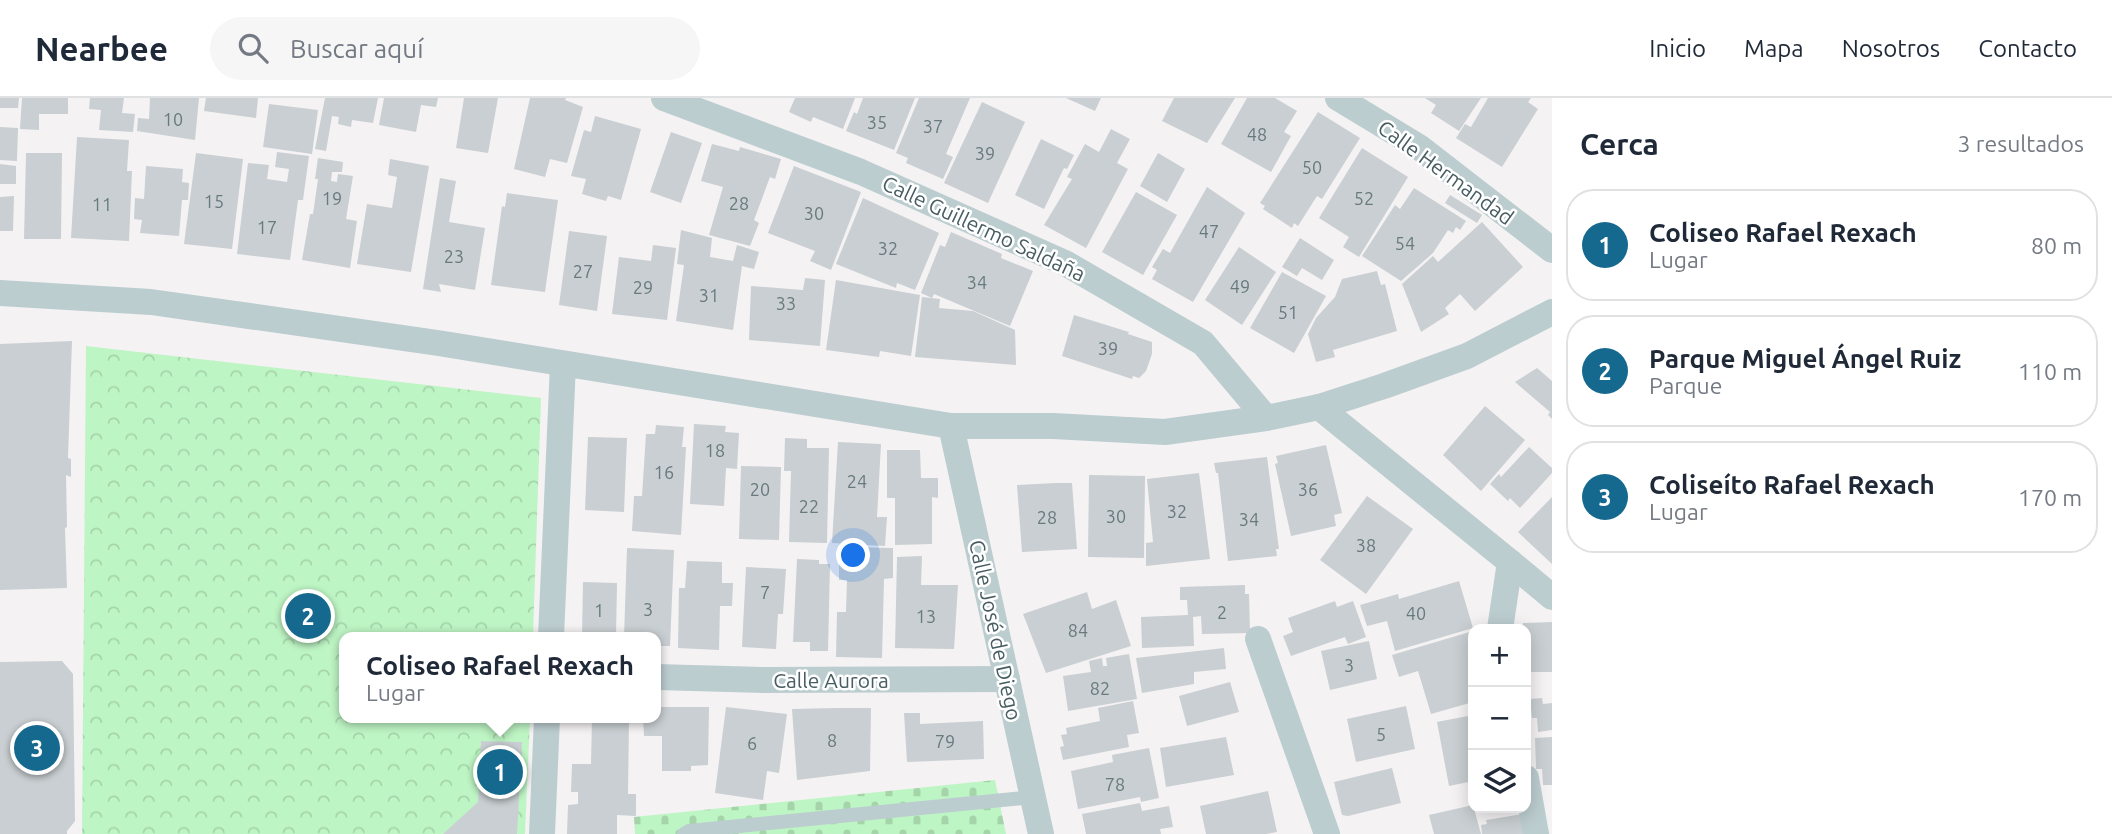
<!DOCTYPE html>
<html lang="es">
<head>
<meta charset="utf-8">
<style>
	body { margin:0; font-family:Ubuntu,sans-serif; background:#f6f6f7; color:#1f2937 }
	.controls { position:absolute; right:21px; bottom:21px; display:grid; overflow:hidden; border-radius:14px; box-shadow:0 4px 18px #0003 }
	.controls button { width:63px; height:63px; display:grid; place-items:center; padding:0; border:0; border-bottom:2px solid #e0e1e3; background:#fff; color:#1f2937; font:35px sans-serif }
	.you { position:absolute; left:854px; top:458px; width:24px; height:24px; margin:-18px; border:5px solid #fff; border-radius:50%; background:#1a73e8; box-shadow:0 0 0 10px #1a73e833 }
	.badge { display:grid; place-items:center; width:46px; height:46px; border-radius:50%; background:#15688e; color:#fff; font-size:23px; font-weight:700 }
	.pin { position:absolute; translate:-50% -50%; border:4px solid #fff; box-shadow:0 2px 7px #0006 }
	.popup { position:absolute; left:339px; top:534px; width:322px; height:91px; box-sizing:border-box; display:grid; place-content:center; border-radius:14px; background:#fff; filter:drop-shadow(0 2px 5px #0005); font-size:23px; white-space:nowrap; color:#747a83 }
	.popup b { font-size:26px; color:#1f2937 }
	.popup::after { content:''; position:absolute; left:50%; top:100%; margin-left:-14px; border:14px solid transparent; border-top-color:#fff }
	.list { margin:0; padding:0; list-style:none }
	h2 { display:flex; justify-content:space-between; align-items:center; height:91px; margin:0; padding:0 28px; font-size:30px }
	h2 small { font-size:23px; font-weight:400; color:#747a83 }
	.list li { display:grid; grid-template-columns:46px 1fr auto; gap:21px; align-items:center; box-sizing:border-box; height:112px; margin:0 14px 14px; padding:0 14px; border:2px solid #e0e1e3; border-radius:28px }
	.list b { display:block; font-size:26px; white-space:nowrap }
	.list p { margin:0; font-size:23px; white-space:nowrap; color:#747a83 }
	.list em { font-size:23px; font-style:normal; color:#747a83 }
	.icon { flex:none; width:38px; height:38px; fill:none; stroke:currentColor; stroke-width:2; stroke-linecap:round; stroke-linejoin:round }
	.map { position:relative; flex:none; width:1552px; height:736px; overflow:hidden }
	header { display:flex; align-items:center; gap:42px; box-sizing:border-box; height:98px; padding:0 35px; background:#fff; border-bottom:2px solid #e0e1e3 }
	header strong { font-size:33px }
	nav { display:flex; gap:38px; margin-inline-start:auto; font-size:24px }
	.search { width:490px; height:63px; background:#f6f6f7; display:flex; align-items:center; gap:18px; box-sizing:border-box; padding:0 24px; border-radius:38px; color:#747a83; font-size:26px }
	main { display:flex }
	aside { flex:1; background:#fff }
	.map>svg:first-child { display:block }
	.forest { fill:url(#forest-crowns) }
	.cemetery { fill:url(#cemetery-stones) }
	.building { fill:#c9cfd2 }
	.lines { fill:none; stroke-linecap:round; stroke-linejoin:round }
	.service { stroke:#bccdd0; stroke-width:14 }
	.minor { stroke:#bccdd0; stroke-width:26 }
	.labels { text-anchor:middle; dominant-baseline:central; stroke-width:5; stroke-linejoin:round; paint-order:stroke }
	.number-label { font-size:18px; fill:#687a7e }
	.street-label { font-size:21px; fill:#485d62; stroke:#fff }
</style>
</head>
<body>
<header>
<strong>Nearbee</strong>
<div class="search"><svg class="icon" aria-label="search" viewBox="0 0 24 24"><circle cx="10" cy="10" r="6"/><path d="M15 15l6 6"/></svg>Buscar aquí</div>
<nav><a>Inicio</a><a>Mapa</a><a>Nosotros</a><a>Contacto</a></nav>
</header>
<main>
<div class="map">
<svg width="1552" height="736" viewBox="0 0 1552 736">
	<defs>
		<pattern id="forest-crowns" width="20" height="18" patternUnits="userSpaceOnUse" patternTransform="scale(1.75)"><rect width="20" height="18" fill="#bef5c4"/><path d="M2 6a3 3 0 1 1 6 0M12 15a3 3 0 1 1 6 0" fill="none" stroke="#a5d4ab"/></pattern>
		<pattern id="cemetery-stones" width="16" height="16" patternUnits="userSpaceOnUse" patternTransform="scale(1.75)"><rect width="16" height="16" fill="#bef5c4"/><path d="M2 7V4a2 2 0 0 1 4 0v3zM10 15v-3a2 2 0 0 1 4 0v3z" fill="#a5d4ab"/></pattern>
	</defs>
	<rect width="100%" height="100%" fill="#f5f2f3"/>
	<!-- forest -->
	<polygon class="forest" points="86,248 541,300 533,539 344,539 344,620 530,620 525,736 82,736"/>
	<!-- cemetery -->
	<polygon class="cemetery" points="995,682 1006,736 635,736 634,719"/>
	<!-- building -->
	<g class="building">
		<polygon points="0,0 19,0 18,10 0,10"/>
		<polygon points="22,0 68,0 68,16 39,16 39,32 20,31"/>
		<polygon points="90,0 124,0 122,15 135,16 133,34 99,32 101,12 89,11"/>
		<polygon points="150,0 199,0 195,42 137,33 138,20 149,21"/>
		<polygon points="206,0 258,0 256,20 204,13"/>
		<polygon points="325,0 378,0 373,25 352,22 351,29 338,26 339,19 332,18 326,53 315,51"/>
		<polygon points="384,0 438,0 436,9 421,7 416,34 379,27"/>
		<polygon points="464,0 498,0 488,55 456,50"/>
		<polygon points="530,0 566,0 565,2 583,9 567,65 550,61 545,79 514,71"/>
		<polygon points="795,0 855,0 843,31 813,19 811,24 789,14"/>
		<polygon points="863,0 915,0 894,52 846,33 854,14 857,16"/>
		<polygon points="919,0 970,0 946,56 953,59 943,81 906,65 908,60 896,55"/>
		<polygon points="1066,0 1101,0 1095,13"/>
		<polygon points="1174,0 1235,0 1207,45 1162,23"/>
		<polygon points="1247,0 1275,0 1297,13 1284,34 1291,38 1271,74 1221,46"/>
		<polygon points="1425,0 1481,0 1459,33 1431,15 1436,7"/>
		<polygon points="1488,0 1531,0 1528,4 1538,11 1502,69 1456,40 1465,26 1471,29"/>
		<polygon points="982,4 1025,24 988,105 944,85"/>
		<polygon points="269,6 318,12 312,56 263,49"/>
		<polygon points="1318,14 1360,40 1322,101 1317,98 1298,128 1294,125 1292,130 1263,111 1265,108 1260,105"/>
		<polygon points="595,18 641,31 621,102 608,98 606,103 582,96 586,81 571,78 584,32 591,34"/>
		<polygon points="0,29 18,30 17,63 0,62"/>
		<polygon points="1111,31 1130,41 1117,65 1128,71 1086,150 1044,127 1072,81 1067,79 1085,46 1099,54"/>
		<polygon points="671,34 702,45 681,105 650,94"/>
		<polygon points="77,39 129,42 127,73 132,73 129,143 71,140"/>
		<polygon points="1041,41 1074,57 1067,71 1064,70 1044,111 1015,97"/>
		<polygon points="712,46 739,53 740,49 781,61 775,81 770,79 754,122 759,125 750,148 709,137 723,89 701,83"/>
		<polygon points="1362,50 1408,79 1359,159 1343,149 1349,139 1319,120"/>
		<polygon points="277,54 309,58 303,102 298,102 290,162 237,156 248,65 269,67 267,81 287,84 289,71 275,69"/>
		<polygon points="26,55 62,55 61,141 24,141"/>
		<polygon points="196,55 243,61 232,151 184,146"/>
		<polygon points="1158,55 1185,71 1167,104 1140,88"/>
		<polygon points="318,60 343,64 342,74 332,74 331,83 337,84 338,76 353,78 346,121 357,123 350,170 302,162 310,116 313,116 318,81 315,81"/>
		<polygon points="390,61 429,68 411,174 357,166 367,106 392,110 397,79 388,77"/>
		<polygon points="0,66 16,68 16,86 0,86"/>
		<polygon points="146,68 183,71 182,84 189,85 188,102 182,102 179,138 140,135 142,122 134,121 135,100 144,101"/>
		<polygon points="794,68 861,94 831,172 810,163 815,153 768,135"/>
		<polygon points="440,80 456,83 449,124 485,130 475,192 439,186 441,194 423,191"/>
		<polygon points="1207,89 1245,115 1193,204 1152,181 1157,172 1152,169 1163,151 1170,155"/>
		<polygon points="1414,90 1466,123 1460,132 1456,129 1453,135 1448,132 1433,155 1401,183 1362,158 1395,107 1400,111"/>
		<polygon points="1136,94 1177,117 1143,177 1102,154"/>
		<polygon points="507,95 558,102 545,194 491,187 502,108 505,109"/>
		<polygon points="1450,97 1482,117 1477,125 1445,105"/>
		<polygon points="14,98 13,133 0,133 0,99"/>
		<polygon points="863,100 939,135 915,192 897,185 896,190 836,166"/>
		<polygon points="1482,124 1523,169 1475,213 1460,196 1445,210 1449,216 1421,234 1402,186 1433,158 1438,164"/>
		<polygon points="681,132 712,140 710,159 733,163 737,147 759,154 754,171 742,168 733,232 676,223 684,167 677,166"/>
		<polygon points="569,133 607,138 597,213 559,207"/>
		<polygon points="951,134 1002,156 1001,160 1033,173 1010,228 934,196 932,200 921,195 940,147 945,149"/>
		<polygon points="1300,140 1334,162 1322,182 1302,170 1297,178 1282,169"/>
		<polygon points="653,147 676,150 667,222 612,216 619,159 651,163"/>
		<polygon points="1239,149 1276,174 1242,227 1205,202"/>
		<polygon points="1377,173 1381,187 1385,186 1397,233 1333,252 1335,259 1316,264 1308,236 1316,220 1335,199 1342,181"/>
		<polygon points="1282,174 1326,198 1294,255 1250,230"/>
		<polygon points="805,180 825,182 820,248 749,242 751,188 803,192"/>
		<polygon points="836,182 920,197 911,258 880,253 879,259 826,252"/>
		<polygon points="922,199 940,201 939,210 973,213 1015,232 1016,267 915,259"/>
		<polygon points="1074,217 1129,234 1128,236 1152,244 1152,256 1146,273 1139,280 1133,278 1132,281 1062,258"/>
		<polygon points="72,243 68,360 71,361 71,379 66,377 67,429 65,430 67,490 0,492 0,246"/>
		<polygon points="1537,270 1552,283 1552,321 1548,317 1550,314 1515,284"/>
		<polygon points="1485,308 1525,342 1481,393 1443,357"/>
		<polygon points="694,326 726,328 725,334 739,335 737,371 726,370 724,408 690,406"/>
		<polygon points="656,327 684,329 682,349 686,349 681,437 632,433 634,398 642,398 646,336 655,336"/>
		<polygon points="588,339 627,340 624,414 585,412"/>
		<polygon points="785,340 807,341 807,350 829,350 827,445 789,444 791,373 784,373"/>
		<polygon points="838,344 881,346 877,419 887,419 885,448 832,445"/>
		<polygon points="1326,347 1342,415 1334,417 1336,428 1291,438 1275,366 1278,365 1276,358"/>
		<polygon points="1529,349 1552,370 1552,375 1520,410 1510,400 1508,403 1490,386 1499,376 1501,379"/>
		<polygon points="887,352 920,352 921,380 938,380 938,400 932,399 932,446 895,447 895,400 887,400"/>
		<polygon points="1267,359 1279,451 1276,451 1277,458 1228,463 1218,375 1216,375 1214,365"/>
		<polygon points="741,368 781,369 779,442 739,441"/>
		<polygon points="1199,375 1210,461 1146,468 1146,445 1153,444 1147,381"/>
		<polygon points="1089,377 1145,378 1144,460 1088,459"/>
		<polygon points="1056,385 1072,385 1077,451 1022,454 1017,387"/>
		<polygon points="1367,398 1413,431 1366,496 1320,462"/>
		<polygon points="1552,399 1552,466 1518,434"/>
		<polygon points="839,449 893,450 893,480 884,481 882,560 836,559 837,514 846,514 847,482 839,482"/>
		<polygon points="627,450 674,452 670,548 656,548 656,539 624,539"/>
		<polygon points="922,458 921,487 958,487 954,551 895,550 897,459"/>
		<polygon points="797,461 819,462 819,466 830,466 828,553 810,553 810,544 793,544"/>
		<polygon points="687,463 722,464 722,485 733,485 732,508 720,508 719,552 678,550 679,490 685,490"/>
		<polygon points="746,469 786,471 783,516 778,516 776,551 742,549"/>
		<polygon points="1459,483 1473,530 1395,553 1387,523 1367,528 1360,507 1398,496 1399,501"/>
		<polygon points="583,484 617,485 616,539 582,539"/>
		<polygon points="1245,487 1245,496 1249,496 1250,535 1202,536 1201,518 1193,519 1194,548 1142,550 1141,519 1188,517 1187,502 1180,502 1180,489"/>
		<polygon points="1087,494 1092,511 1116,502 1131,548 1046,575 1023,516"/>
		<polygon points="1335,503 1337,509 1353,503 1366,539 1348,546 1345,539 1291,558 1283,538 1293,534 1288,520"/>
		<polygon points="1552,524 1552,574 1526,574 1526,531 1523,531 1523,525"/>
		<polygon points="1473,533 1473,556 1468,558 1473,576 1473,604 1431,616 1418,573 1399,579 1392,557"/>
		<polygon points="1369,543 1377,581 1330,592 1321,553"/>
		<polygon points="1224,550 1226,571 1194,574 1194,586 1142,595 1136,560"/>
		<polygon points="1129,556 1137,601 1068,613 1063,578 1091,574 1089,563 1102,560 1103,568 1107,568 1106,560"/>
		<polygon points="62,563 73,576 75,723 67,733 67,736 0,736 0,564"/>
		<polygon points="1230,584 1239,614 1187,628 1179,598"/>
		<polygon points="1542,600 1543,606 1552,605 1552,632 1538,634 1537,620 1532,620 1530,601"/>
		<polygon points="1133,603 1139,635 1127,637 1129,649 1063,662 1060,649 1064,648 1061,637 1067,636 1066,630 1100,623 1098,610"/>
		<polygon points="1406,608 1415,651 1356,664 1347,621"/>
		<polygon points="656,609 709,609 708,667 691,668 691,673 662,673 662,638 644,638 643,620 656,620"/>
		<polygon points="726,609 787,616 779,675 767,673 763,702 715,695"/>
		<polygon points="836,610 871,610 870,673 797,682 792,611"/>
		<polygon points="904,615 920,615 920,626 983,623 984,661 907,664"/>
		<polygon points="1473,617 1473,683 1449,688 1437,624"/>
		<polygon points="592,620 629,620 628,696 636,696 636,718 617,717 617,736 567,736 568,707 578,706 578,694 571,694 572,666 591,666"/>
		<polygon points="1226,639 1234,677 1166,689 1160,650"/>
		<polygon points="1552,639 1552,687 1543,687 1542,671 1536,671 1535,640"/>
		<polygon points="481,643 522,644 517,736 443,736 478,704"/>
		<polygon points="1149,650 1159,700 1141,704 1140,699 1078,711 1071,673 1113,664 1112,657"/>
		<polygon points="1392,670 1401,705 1348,718 1342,717 1334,684"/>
		<polygon points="1268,693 1277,734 1266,736 1206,736 1200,708"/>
		<polygon points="1140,705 1142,713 1169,708 1173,729 1160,731 1161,736 1086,736 1082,716"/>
		<polygon points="1473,707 1481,736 1434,736 1429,717"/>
		<polygon points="1523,716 1527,736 1482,736 1481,727 1487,726 1486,722"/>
	</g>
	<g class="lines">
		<!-- service -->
		<polyline class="service" points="684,736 689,733 1033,699"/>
		<!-- minor -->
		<g class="minor">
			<polyline points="664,0 861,74 1065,165 1203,245 1266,320"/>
			<polyline points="1338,0 1419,49 1552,152"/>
			<polyline points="0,195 151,204 438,245 951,328 1053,328 1165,334 1266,320 1319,309 1384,288 1467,258 1552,214"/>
			<polyline points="1319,309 1510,464 1500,531"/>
			<polyline points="951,328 1041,736"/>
			<polyline points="1510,464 1552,499"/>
			<polyline points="551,539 563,266"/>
			<polyline points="1258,541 1327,736"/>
			<polyline points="656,579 764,582 1007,581"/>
			<polyline points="1526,680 1536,736"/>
			<polyline points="542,736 547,620"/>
		</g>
	</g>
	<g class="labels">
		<!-- number labels -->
		<g class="number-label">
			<text x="173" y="21">10</text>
			<text x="877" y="24">35</text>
			<text x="933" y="28">37</text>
			<text x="1257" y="36">48</text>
			<text x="985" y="55">39</text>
			<text x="1312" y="69">50</text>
			<text x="332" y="100">19</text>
			<text x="1364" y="100">52</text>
			<text x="214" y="103">15</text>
			<text x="739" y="105">28</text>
			<text x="102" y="106">11</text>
			<text x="814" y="115">30</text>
			<text x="267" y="129">17</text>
			<text x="1209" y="133">47</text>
			<text x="1405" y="145">54</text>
			<text x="888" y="150">32</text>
			<text x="454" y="158">23</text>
			<text x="583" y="173">27</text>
			<text x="977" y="184">34</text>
			<text x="1240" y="188">49</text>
			<text x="643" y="189">29</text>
			<text x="709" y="197">31</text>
			<text x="786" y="205">33</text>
			<text x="1288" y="214">51</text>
			<text x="1108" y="250">39</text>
			<text x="715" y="352">18</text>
			<text x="664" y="374">16</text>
			<text x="857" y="383">24</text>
			<text x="760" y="391">20</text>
			<text x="1308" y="391">36</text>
			<text x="809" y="408">22</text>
			<text x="1177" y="413">32</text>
			<text x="1116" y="418">30</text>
			<text x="1047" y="419">28</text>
			<text x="1249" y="421">34</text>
			<text x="1366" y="447">38</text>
			<text x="765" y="494">7</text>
			<text x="648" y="511">3</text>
			<text x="599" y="512">1</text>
			<text x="1222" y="514">2</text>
			<text x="1416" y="515">40</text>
			<text x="926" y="518">13</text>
			<text x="1078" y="532">84</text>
			<text x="1349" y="567">3</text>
			<text x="1100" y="590">82</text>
			<text x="1381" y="636">5</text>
			<text x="832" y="642">8</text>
			<text x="945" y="643">79</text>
			<text x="752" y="645">6</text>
			<text x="1115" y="686">78</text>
		</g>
		<!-- street labels -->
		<g class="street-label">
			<text transform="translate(1446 74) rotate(36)">Calle Hermandad</text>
			<text transform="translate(984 130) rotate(25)">Calle Guillermo Saldaña</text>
			<text transform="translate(996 532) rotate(78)">Calle José de Diego</text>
			<text x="831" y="582">Calle Aurora</text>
		</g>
	</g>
</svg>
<div class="controls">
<button>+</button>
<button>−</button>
<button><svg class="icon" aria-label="layers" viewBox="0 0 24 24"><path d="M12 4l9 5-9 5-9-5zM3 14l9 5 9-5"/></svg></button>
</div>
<div class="you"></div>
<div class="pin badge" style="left:500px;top:674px">1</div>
<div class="popup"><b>Coliseo Rafael Rexach</b>Lugar</div>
<div class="pin badge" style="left:308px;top:518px">2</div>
<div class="pin badge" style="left:37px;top:650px">3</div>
</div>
<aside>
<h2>Cerca<small>3 resultados</small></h2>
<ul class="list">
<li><span class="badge">1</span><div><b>Coliseo Rafael Rexach</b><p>Lugar</p></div><em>80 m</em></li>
<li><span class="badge">2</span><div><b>Parque Miguel Ángel Ruiz</b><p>Parque</p></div><em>110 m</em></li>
<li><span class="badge">3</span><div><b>Coliseíto Rafael Rexach</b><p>Lugar</p></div><em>170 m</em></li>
</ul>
</aside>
</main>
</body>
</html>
